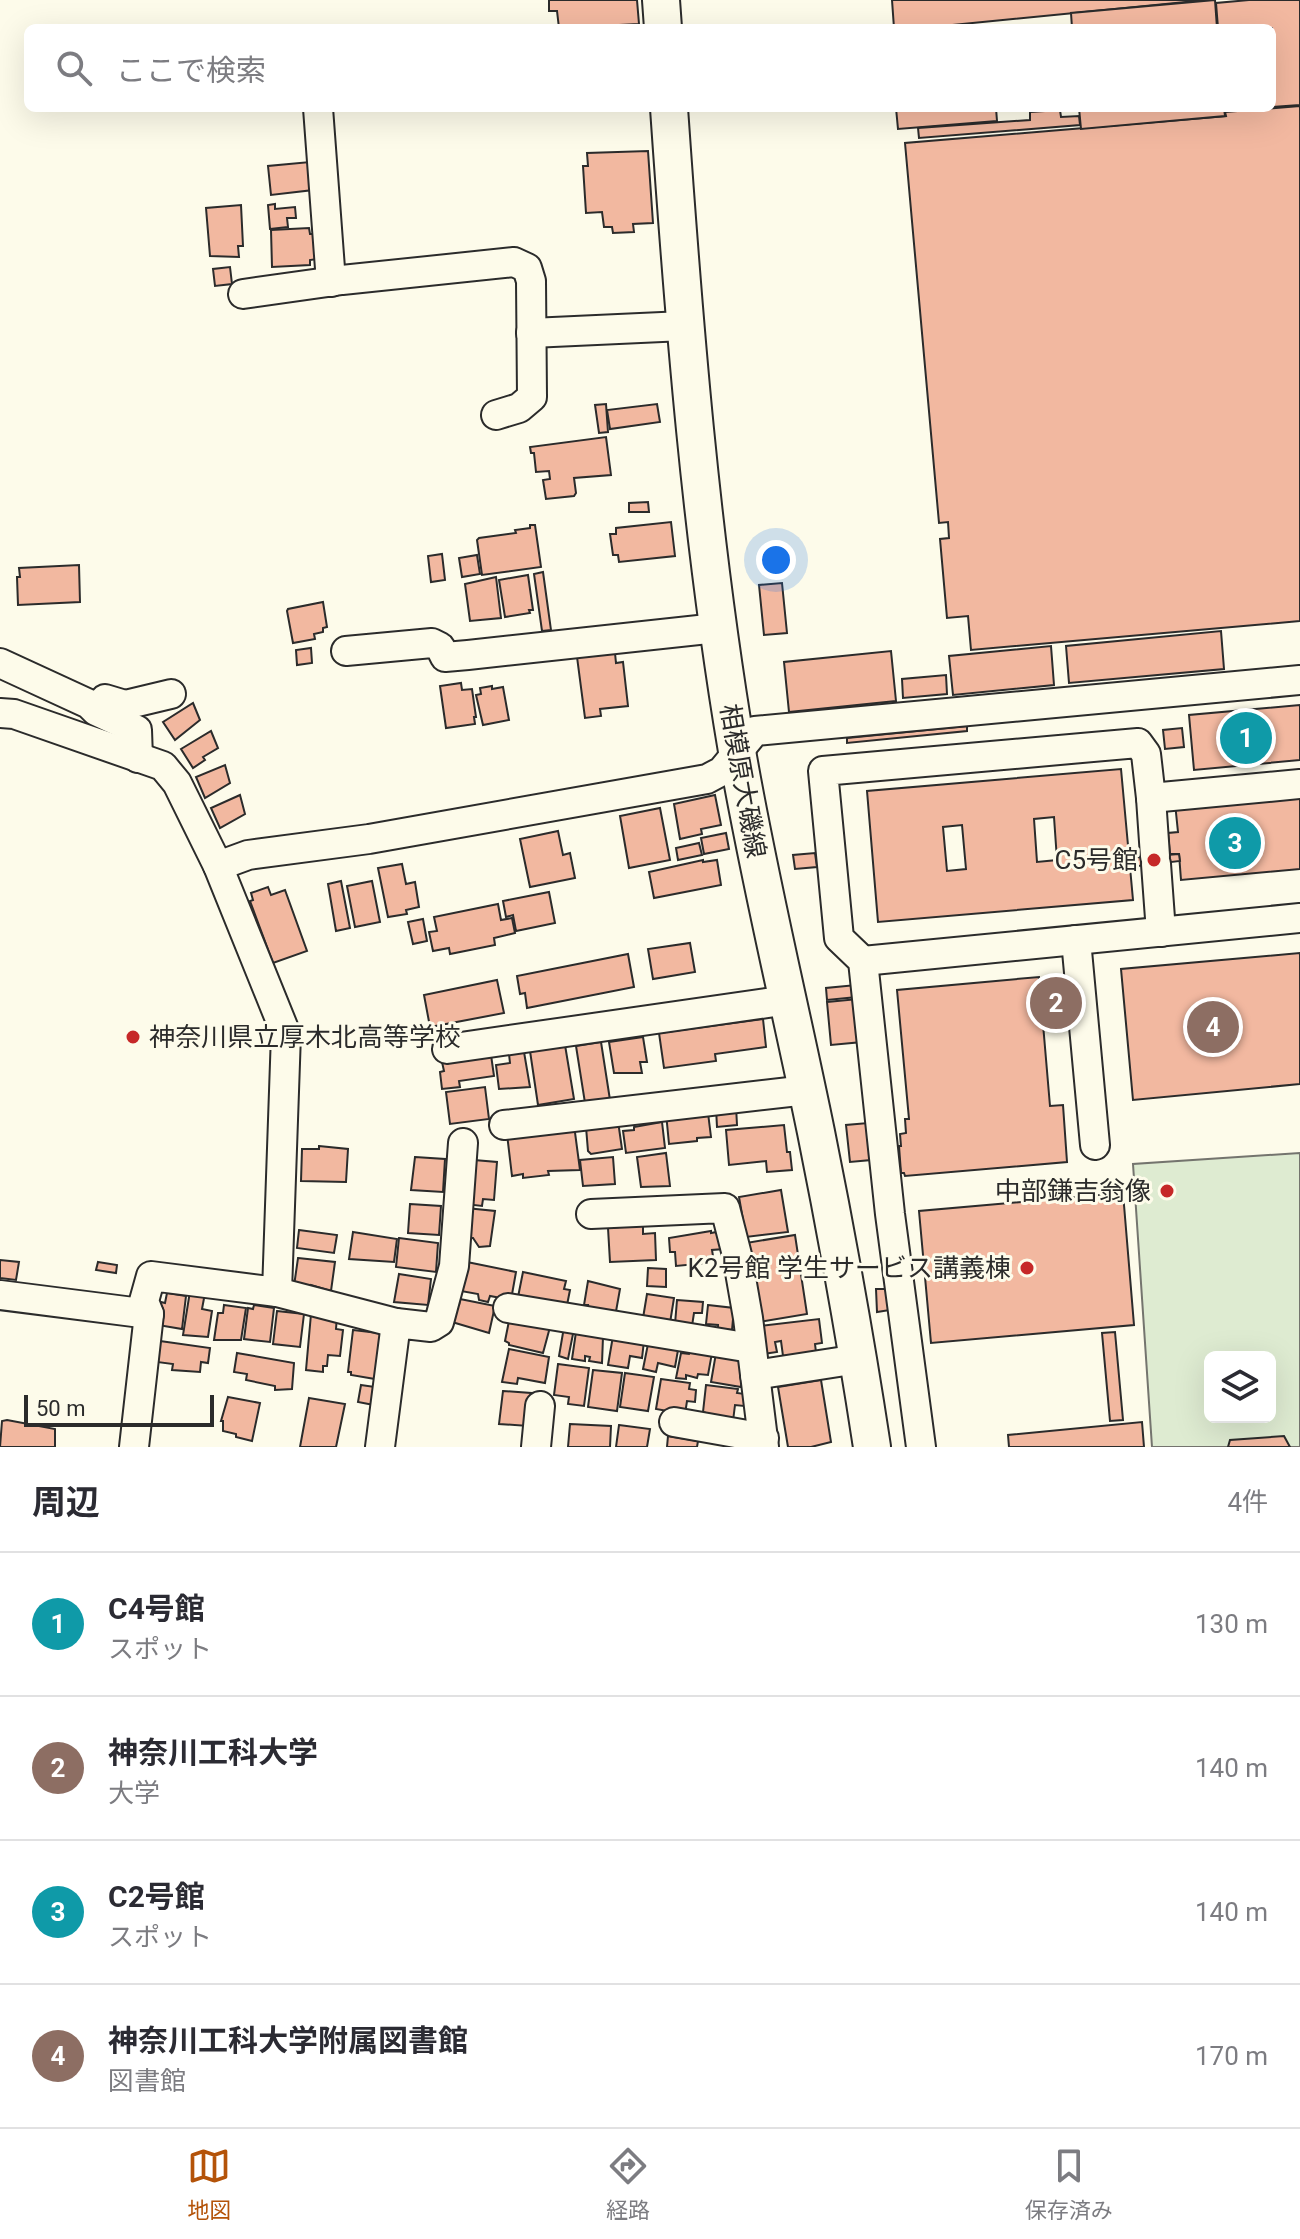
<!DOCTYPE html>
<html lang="ja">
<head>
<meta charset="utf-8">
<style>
	body { margin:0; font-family:Roboto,"Noto Sans JP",sans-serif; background:#f7f7f7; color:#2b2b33 }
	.controls { position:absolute; right:24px; bottom:24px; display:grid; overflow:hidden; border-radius:12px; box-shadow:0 8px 32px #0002 }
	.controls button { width:72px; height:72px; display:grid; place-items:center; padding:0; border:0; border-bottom:2px solid #e1e1e2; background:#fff; color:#2b2b33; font:40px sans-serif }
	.scale { position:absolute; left:24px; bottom:20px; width:190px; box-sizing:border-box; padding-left:8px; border:4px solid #2b2b2b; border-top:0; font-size:22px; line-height:28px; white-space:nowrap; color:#2b2b2b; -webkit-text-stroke:6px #fdfbea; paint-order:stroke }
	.you { position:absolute; left:776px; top:560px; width:28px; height:28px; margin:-20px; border:6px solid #fff; border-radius:50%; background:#1a73e8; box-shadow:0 0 0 12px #1a73e833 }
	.badge { display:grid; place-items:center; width:52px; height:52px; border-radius:50%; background:#b45309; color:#fff; font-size:26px; font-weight:700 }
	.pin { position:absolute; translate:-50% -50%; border:4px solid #fff; box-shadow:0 2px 8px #0006 }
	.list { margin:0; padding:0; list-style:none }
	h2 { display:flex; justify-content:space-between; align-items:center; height:104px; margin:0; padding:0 32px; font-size:34px }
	h2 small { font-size:26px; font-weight:400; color:#7c7c81 }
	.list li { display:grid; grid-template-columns:52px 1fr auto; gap:24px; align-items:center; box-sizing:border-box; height:144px; padding:0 32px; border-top:2px solid #e1e1e2 }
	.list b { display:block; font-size:30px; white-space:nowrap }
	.list p { margin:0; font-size:26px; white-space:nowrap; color:#7c7c81 }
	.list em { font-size:26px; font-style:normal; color:#7c7c81 }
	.icon { flex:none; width:44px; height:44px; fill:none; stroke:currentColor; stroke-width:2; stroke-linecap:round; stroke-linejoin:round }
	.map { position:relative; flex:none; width:1300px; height:1447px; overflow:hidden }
	.search { position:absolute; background:#fff; box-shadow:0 8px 32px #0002; left:24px; right:24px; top:24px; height:88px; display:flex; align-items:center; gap:20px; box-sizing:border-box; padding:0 28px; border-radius:12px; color:#7c7c81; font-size:30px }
	.sheet { height:680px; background:#fff }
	nav { display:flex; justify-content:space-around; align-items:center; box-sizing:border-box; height:112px; border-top:2px solid #e1e1e2; background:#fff; font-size:22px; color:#7c7c81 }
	nav a { display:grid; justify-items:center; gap:4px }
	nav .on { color:#b45309 }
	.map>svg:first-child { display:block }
	.green { fill:#deebd1; stroke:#74746e; stroke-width:2; fill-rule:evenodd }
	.building { fill:#f2b8a0; stroke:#2b2b2b; stroke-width:2; fill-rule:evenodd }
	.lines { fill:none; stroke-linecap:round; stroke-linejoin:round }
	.minor-casing { stroke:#2b2b2b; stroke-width:32 }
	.major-casing { stroke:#2b2b2b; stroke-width:40 }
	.minor { stroke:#fdfbea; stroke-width:28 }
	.major { stroke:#fdfbea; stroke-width:36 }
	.poi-dot { fill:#c62828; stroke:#fdfbea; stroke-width:3 }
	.labels { text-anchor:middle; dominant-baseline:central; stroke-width:6; stroke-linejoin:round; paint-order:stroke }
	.street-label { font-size:26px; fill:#2b2b2b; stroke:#fdfbea }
	.poi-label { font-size:26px; fill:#2b2b2b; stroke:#fdfbea; text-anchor:end }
</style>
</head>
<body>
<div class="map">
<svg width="1300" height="1447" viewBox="0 0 1300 1447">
	<rect width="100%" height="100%" fill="#fdfbea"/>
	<!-- green -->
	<path class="green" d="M1300 1153V1447H1152L1133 1164ZM1210 1357H1270V1417H1210Z"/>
	<!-- building -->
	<g class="building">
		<polygon points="549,0 637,0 639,24 559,28 557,11 549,11"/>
		<polygon points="892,0 1206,0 922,28 894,28"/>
		<polygon points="1215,0 1217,28 1072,28 1071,13"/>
		<polygon points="1249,0 1300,0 1300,105 1272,107 1272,28 1218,28 1216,3"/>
		<polygon points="1300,106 1300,621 971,650 968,616 947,618 940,539 949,538 948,522 939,523 905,143 1226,116 1225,112"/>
		<polygon points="896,108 996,108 997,121 898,129"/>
		<polygon points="1079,108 1224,108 1225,116 1081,129"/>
		<polygon points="1060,110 1061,117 1079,116 1080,125 919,138 918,128 1030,120 1030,112"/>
		<polygon points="648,151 653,223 633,224 634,232 613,233 612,227 604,227 602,212 586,213 583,166 588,166 587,153"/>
		<polygon points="310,162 313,190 271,195 268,166"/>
		<polygon points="275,204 275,209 295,207 296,218 287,218 288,227 270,229 268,205"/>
		<polygon points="241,205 243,246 238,246 239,257 210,256 206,208"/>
		<polygon points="309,228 310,234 315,234 317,259 310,260 310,265 272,267 271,230"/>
		<polygon points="230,267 232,284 215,286 213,269"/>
		<polygon points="606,404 608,432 599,433 595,405"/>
		<polygon points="657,404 660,422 610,429 607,410"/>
		<polygon points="606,437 611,475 574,478 576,493 574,496 546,499 543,480 550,479 549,471 536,472 534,453 531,453 530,447"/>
		<polygon points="648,502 649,512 629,512 629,503"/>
		<polygon points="671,522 675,556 619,562 618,555 613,555 610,534 616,534 616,528"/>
		<polygon points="530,525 535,525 541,567 482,575 477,540 479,538 516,533 515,530 530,528"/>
		<polygon points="442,554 445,580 431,582 428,556"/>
		<polygon points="477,555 480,574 462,577 459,558"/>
		<polygon points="79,565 80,602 18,605 17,577 20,577 19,568"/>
		<polygon points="543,572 551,630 542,631 534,574"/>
		<polygon points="528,575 533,610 529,610 530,613 505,617 499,580"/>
		<polygon points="496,577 501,618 470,621 465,584"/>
		<polygon points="782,583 787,633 764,635 759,585"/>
		<polygon points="323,602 327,627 323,628 323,632 314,634 315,639 293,643 287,611 288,609"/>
		<polygon points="1221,631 1224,669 1069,683 1066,646"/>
		<polygon points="1051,646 1054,685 953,695 949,656"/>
		<polygon points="311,648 312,663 297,665 296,650"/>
		<polygon points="891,651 896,701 789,712 784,662"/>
		<polygon points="615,653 616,663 623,662 628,706 600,709 601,716 585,718 577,657"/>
		<polygon points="946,675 947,694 903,698 902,679"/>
		<polygon points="461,683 462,690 472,689 476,717 474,717 475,724 446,728 440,686"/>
		<polygon points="492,686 492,689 503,687 509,720 483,725 476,695 481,694 480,688"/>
		<polygon points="193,703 200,720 175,740 163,722"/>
		<polygon points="1300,705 1300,760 1194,770 1189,715"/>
		<polygon points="967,726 967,731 847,743 847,738"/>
		<polygon points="1182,728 1184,747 1165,749 1163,730"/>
		<polygon points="211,731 218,748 203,757 205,760 193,768 181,749"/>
		<polygon points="225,765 230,783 205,798 196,777"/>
		<path d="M1121 769 1133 900 878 922 867 791ZM1054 817 1057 860 1037 862 1034 819ZM962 825 966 869 947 871 943 827Z"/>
		<polygon points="1300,791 1300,869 1181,880 1179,854 1170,854 1168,833 1178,832 1175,803"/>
		<polygon points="240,795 245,814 220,828 211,808"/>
		<polygon points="715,795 721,825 701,829 702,834 680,839 674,804"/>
		<polygon points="660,808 670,860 629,868 620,816"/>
		<polygon points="558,831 563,855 570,853 575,878 530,887 520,839"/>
		<polygon points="726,833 729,849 704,854 701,838"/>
		<polygon points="699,843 702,855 678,860 676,848"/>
		<polygon points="815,853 817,867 795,869 793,855"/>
		<polygon points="1179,854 1180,861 1130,867 1129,858"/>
		<polygon points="703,860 703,862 717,860 721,885 654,898 649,872"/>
		<polygon points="402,864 406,884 415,882 419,907 406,910 407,914 388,917 378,868"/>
		<polygon points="341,881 350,928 336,931 328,884"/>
		<polygon points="372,881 380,922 355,927 347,886"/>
		<polygon points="268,887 271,895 285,890 307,951 273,963 250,901 253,900 251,893"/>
		<polygon points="549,892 555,923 516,931 513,915 506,917 503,901"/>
		<polygon points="498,904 501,920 512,918 515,933 494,938 495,945 450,954 449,948 433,951 429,932 437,931 434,917"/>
		<polygon points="423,919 427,941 413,944 408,922"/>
		<polygon points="690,943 695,972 653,979 648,949"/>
		<polygon points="1300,953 1300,1084 1133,1100 1121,969"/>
		<polygon points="628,954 634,987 527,1008 525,993 520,994 517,976"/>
		<polygon points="1039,977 1050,1106 1063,1105 1067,1162 905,1176 904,1173 901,1173 899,1146 901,1146 900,1134 906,1133 905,1119 909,1119 897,990"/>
		<polygon points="497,980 504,1013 430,1027 424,995"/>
		<polygon points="856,985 857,997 827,1000 826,988"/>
		<polygon points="858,999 862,1042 831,1045 827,1002"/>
		<polygon points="763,1019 766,1047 715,1054 716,1061 664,1068 659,1033"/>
		<polygon points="643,1037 647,1062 640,1062 642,1073 614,1073 609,1042"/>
		<polygon points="601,1042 610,1100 585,1103 576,1046"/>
		<polygon points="565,1045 574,1099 538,1105 530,1051"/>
		<polygon points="524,1052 530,1087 499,1089 496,1065 510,1063 509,1054"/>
		<polygon points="491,1055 494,1076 459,1081 460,1087 442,1089 440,1072 444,1071 442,1062"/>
		<polygon points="485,1087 489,1119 450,1124 446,1092"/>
		<polygon points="736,1106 737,1125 717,1127 716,1108"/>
		<polygon points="666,1113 708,1113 711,1137 697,1138 697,1141 669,1144"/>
		<polygon points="618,1121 622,1149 591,1154 588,1151 586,1127"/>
		<polygon points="662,1122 665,1148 626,1153 623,1131 634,1130 634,1127"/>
		<polygon points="868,1123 871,1160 850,1162 846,1125"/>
		<polygon points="574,1125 580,1170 548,1171 549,1175 523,1178 523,1174 512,1176 507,1134"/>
		<polygon points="784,1125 787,1152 790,1152 792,1170 767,1172 766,1161 729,1165 726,1130"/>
		<polygon points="319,1146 348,1149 346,1182 301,1181 302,1149 319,1149"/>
		<polygon points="666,1153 670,1186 641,1187 637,1157"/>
		<polygon points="415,1157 445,1159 443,1192 411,1190"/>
		<polygon points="613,1157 615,1184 583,1186 580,1160"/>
		<polygon points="474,1160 497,1162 494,1200 483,1199 482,1206 465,1204"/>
		<polygon points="781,1190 788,1232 746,1237 739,1197"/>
		<polygon points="1123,1193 1134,1325 931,1343 919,1211"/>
		<polygon points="410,1204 441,1206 439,1235 408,1233"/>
		<polygon points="466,1208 495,1211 490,1246 479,1247 473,1238 466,1238"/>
		<polygon points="643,1225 643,1234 655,1233 656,1260 610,1262 608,1228"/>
		<polygon points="299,1230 337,1235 334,1253 297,1248"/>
		<polygon points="711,1231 711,1233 722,1231 724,1249 712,1250 713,1256 707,1257 707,1263 676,1266 675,1252 670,1252 669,1238"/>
		<polygon points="353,1232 397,1239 394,1262 349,1259"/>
		<polygon points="795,1235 807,1314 759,1322 746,1243"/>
		<polygon points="399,1238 438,1243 436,1272 396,1267"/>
		<polygon points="298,1258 335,1262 331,1291 311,1285 310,1289 294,1286"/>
		<polygon points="0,1260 19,1262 16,1280 0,1278"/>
		<polygon points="98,1262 117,1265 116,1273 96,1270"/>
		<polygon points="467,1262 516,1272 511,1300 490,1296 488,1302 479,1300 478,1294 461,1291"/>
		<polygon points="648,1268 666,1269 666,1287 647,1286"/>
		<polygon points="523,1272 566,1281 564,1289 570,1290 567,1305 518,1297"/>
		<polygon points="399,1274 431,1279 428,1305 394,1302"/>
		<polygon points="588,1281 620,1289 615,1317 587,1312 588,1305 584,1305"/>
		<polygon points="876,1289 888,1289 890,1310 877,1312"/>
		<polygon points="190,1291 205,1293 202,1309 212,1311 208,1337 183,1335"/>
		<polygon points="167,1293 186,1296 182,1329 158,1325 161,1302 165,1303"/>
		<polygon points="647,1294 674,1298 670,1323 643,1318"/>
		<polygon points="460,1299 495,1306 489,1333 452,1322 456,1305 459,1305"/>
		<polygon points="677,1300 703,1302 702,1313 694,1313 692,1326 675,1324"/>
		<polygon points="224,1305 246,1308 241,1340 214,1340 218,1313 223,1313"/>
		<polygon points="254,1305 274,1308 270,1342 244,1339 248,1308 253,1309"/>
		<polygon points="708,1305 734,1308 732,1330 718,1329 718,1325 706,1324"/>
		<polygon points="277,1311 304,1314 300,1347 273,1344"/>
		<polygon points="311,1314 337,1316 336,1329 343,1330 340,1356 328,1355 327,1366 323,1366 323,1372 306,1370"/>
		<polygon points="819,1319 822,1343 815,1344 816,1352 783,1356 781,1341 775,1342 777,1352 763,1354 760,1326"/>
		<polygon points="509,1321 550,1327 543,1353 509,1345 509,1343 505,1341"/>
		<polygon points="564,1327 574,1329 568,1359 559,1356"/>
		<polygon points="353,1330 387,1334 381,1380 351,1375 351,1372 348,1372"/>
		<polygon points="576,1332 603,1337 602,1363 589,1361 590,1357 585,1356 585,1361 572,1359"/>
		<polygon points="1115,1332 1123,1420 1110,1421 1102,1333"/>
		<polygon points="613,1336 644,1341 642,1358 630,1356 628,1368 608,1365"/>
		<polygon points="160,1341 210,1348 208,1363 201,1362 200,1372 172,1370 173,1364 157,1362"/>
		<polygon points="648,1344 678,1350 675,1367 658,1363 656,1372 643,1369"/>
		<polygon points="509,1349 549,1357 545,1383 518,1378 517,1384 502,1382"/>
		<polygon points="690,1351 712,1353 708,1375 698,1374 697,1378 686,1375 686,1379 676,1378 681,1353 689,1354"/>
		<polygon points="237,1353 294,1363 292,1389 275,1390 275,1386 246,1380 247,1374 234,1372"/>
		<polygon points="716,1353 739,1356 738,1361 745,1362 741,1387 711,1382"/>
		<polygon points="558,1364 589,1368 584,1406 568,1404 569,1397 554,1395"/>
		<polygon points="593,1370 622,1373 617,1411 588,1407"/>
		<polygon points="625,1373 654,1377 648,1411 620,1407"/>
		<polygon points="661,1379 690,1383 689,1389 696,1390 695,1402 687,1401 685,1414 656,1409"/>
		<polygon points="821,1380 831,1442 811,1447 788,1447 778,1387"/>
		<polygon points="361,1385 382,1388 379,1406 358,1402"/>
		<polygon points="706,1385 738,1389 737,1393 745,1394 744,1406 735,1405 733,1421 706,1418 706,1413 703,1412"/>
		<polygon points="503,1391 531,1393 528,1426 499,1424"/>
		<polygon points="228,1397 260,1403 252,1441 236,1437 236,1434 223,1431 223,1421 221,1421"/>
		<polygon points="309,1398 345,1404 336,1447 300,1447"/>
		<polygon points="7,1420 55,1429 55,1447 0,1447 2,1421"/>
		<polygon points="1142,1422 1144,1447 1009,1447 1008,1435"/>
		<polygon points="570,1424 611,1426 610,1447 568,1447"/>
		<polygon points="619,1425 650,1429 647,1447 616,1447"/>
		<polygon points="668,1436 698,1441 697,1447 667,1447"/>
		<polygon points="1284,1436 1290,1447 1228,1447 1230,1440"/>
	</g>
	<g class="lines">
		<!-- minor casing -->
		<g class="minor-casing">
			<g id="minor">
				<polyline points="318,108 331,282"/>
				<polyline points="243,294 342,280 514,262 527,268 531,281 532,397 519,408 496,415"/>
				<polyline points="531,333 684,326"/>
				<polyline points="346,651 432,643 440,647 445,657 468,655 717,628"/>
				<polyline points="0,663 89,704 96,711 137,730 138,758"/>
				<polyline points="97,710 105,699 125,705 171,694"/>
				<polyline points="0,713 14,714 163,766 177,783 218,866 286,1034 277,1292 151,1276 144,1301 149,1314 134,1447"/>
				<polyline points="1151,798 1155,856"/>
				<polyline points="1156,864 1161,932"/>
				<polyline points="218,866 248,855 369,839 707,779 722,771 755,731 1300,680"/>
				<polyline points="1076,940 1095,1145"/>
				<polyline points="863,961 1300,918"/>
				<polyline points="447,1049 788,1000"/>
				<polyline points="504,1125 807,1090"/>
				<polyline points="591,1214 725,1208 737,1255 748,1318 764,1447"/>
				<polyline points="277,1292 396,1323"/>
				<polyline points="0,1295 149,1314"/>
				<polyline points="508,1308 751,1348"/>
				<polyline points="755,1375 858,1359"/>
				<polyline points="674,1422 764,1438"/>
				<polyline points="380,1447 396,1323 431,1327 439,1322 454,1266 463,1143"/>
				<polyline points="536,1447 540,1406"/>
				<polyline points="921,1447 890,1214 863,961 839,938 823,771 1138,743 1146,754 1151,798 1300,784"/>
			</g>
		</g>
		<!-- major casing -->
		<g class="major-casing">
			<g id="major">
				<polyline points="661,0 663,28"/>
				<path d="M669 108C684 324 701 538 737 751 759 879 790 1005 816 1132 837 1236 856 1342 872 1447"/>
			</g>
		</g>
		<!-- minor -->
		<use href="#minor" class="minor"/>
		<!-- major -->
		<use href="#major" class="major"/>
	</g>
	<!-- markers -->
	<g class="poi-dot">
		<circle cx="1154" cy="860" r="8"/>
		<circle cx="133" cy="1037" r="8"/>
		<circle cx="1167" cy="1191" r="8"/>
		<circle cx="1027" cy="1268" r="8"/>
	</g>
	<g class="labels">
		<!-- street labels -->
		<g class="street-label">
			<text transform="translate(743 781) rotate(80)">相模原大磯線</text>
		</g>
		<!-- poi labels -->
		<g class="poi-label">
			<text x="1138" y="860">C5号館</text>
			<text x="149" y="1037" text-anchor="start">神奈川県立厚木北高等学校</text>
			<text x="1151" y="1191">中部鎌吉翁像</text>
			<text x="1011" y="1268">K2号館 学生サービス講義棟</text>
		</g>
	</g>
</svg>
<div class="controls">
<button><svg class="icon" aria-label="layers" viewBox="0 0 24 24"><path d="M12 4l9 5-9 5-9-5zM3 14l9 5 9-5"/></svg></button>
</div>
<div class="scale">50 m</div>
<div class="you"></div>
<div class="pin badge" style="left:1246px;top:738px;background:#0f9aa8">1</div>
<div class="pin badge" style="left:1056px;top:1003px;background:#8d6e63">2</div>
<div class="pin badge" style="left:1235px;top:843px;background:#0f9aa8">3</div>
<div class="pin badge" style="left:1213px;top:1027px;background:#8d6e63">4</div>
<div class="search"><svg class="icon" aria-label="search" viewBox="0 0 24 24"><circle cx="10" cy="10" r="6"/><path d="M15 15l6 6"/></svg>ここで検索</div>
</div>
<section class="sheet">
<h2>周辺<small>4件</small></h2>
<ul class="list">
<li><span class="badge" style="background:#0f9aa8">1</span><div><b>C4号館</b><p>スポット</p></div><em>130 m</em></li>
<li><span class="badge" style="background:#8d6e63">2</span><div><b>神奈川工科大学</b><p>大学</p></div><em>140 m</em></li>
<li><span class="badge" style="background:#0f9aa8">3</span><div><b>C2号館</b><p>スポット</p></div><em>140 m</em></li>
<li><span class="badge" style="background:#8d6e63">4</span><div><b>神奈川工科大学附属図書館</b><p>図書館</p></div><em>170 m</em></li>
</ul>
</section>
<nav>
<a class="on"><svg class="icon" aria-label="map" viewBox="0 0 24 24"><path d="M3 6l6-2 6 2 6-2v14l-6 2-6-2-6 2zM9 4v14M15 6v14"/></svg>地図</a>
<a><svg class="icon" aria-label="directions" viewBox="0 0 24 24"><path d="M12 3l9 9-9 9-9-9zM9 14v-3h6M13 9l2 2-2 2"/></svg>経路</a>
<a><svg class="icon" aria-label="saved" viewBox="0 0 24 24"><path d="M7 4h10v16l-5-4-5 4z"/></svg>保存済み</a>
</nav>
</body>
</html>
